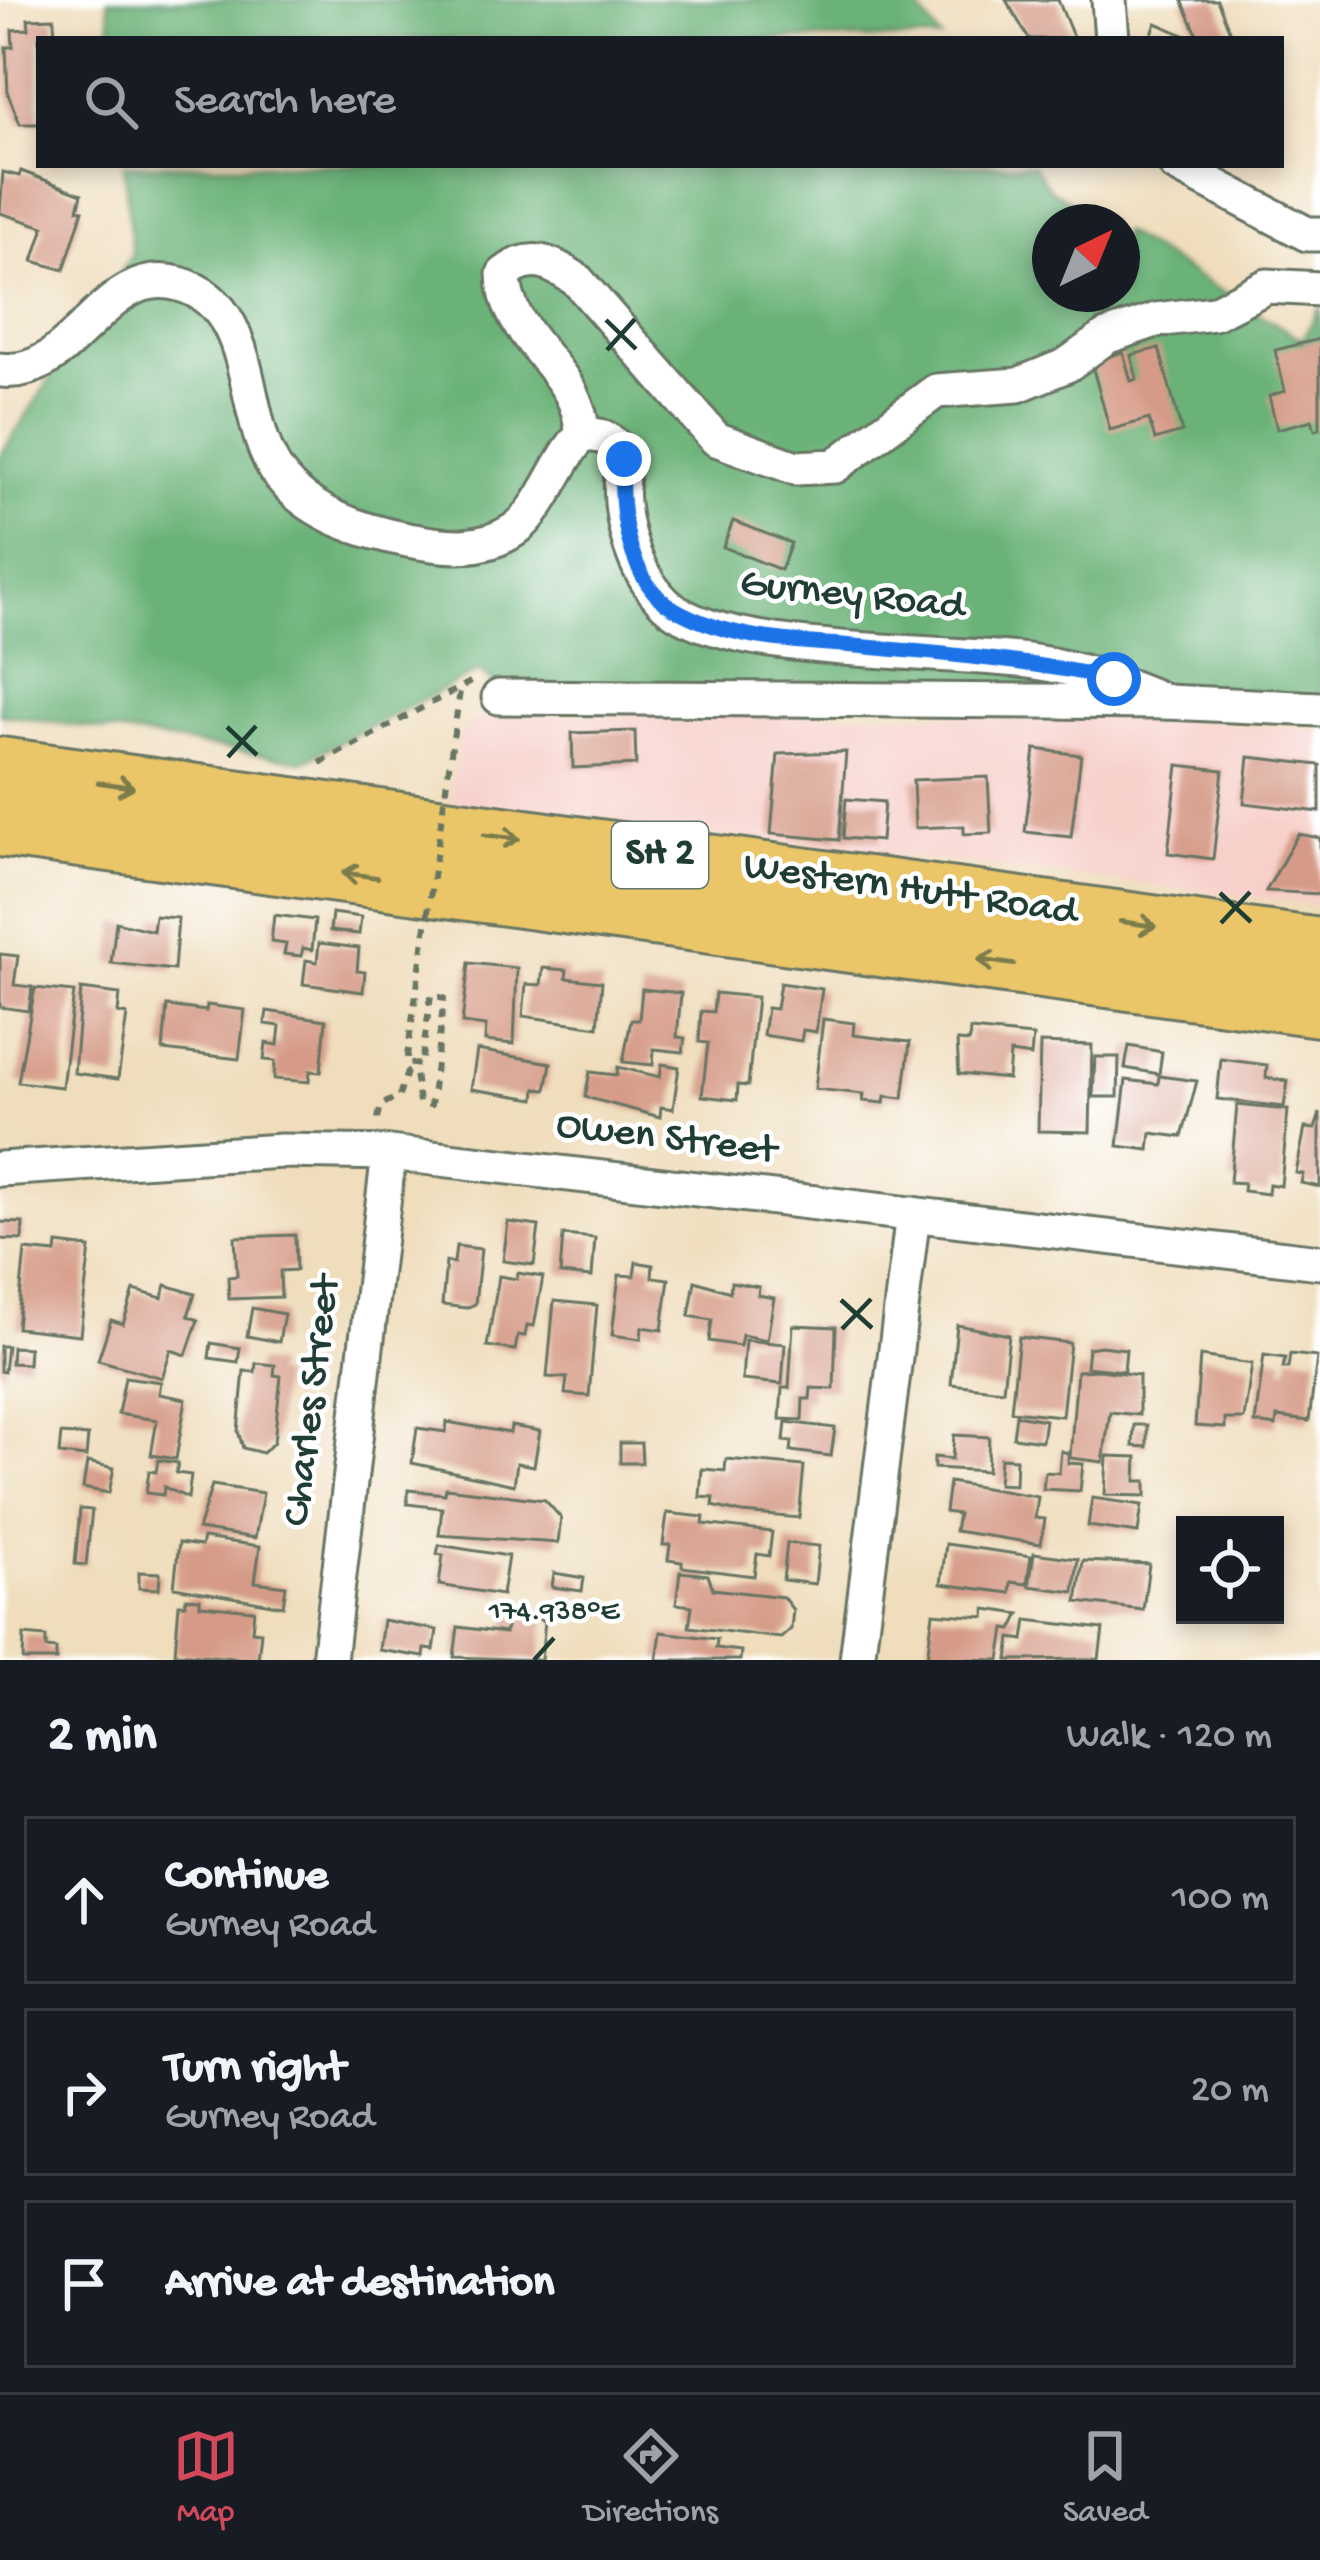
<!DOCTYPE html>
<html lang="en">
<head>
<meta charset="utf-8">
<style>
	body { margin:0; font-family:"Gochi Hand",sans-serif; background:#20242c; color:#f1f3f6 }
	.controls { position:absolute; right:36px; bottom:36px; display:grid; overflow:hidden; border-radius:0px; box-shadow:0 6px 18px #0003 }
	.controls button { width:108px; height:108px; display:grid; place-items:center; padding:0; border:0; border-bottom:3px solid #363941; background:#171b24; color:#f1f3f6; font:60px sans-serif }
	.compass { position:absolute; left:1032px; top:204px; width:108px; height:108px; border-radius:50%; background:#171b24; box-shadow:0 6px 18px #0003; rotate:43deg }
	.stop { position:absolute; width:36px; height:36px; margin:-27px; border:9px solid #1a73e8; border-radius:50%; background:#fff }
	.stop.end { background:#1a73e8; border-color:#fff; box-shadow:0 3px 12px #0008 }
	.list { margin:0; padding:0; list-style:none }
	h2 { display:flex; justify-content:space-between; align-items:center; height:156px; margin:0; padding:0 48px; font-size:51px }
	h2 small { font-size:39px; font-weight:400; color:#9ea1a6 }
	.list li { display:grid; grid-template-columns:78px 1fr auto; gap:36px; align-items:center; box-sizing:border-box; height:168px; margin:0 24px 24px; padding:0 24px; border:3px solid #363941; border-radius:0px }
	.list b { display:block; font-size:45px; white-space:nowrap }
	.list p { margin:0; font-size:39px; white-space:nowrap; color:#9ea1a6 }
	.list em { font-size:39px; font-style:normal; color:#9ea1a6 }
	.icon { flex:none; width:66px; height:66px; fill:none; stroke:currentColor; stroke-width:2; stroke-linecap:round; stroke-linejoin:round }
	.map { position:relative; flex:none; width:1320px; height:1660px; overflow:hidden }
	.search { position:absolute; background:#171b24; box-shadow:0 6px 18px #0003; left:36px; right:36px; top:36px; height:132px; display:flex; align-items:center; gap:30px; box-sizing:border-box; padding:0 42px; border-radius:0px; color:#9ea1a6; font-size:45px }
	.sheet { height:732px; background:#171b24 }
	nav { display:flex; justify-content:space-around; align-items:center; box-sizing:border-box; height:168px; border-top:3px solid #363941; background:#171b24; font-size:33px; color:#9ea1a6 }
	nav a { display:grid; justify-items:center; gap:6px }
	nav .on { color:#d1495b }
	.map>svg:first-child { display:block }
	.built { fill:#f7d0ca }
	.forest { fill:#6ab278; stroke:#447856; stroke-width:3 }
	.building { fill:#d69b88 }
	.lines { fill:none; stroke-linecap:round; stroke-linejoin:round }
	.street-casing { stroke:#687564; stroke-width:39 }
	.highway-casing { stroke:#687564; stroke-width:66 }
	.path { stroke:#687564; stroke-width:6; stroke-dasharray:9 9; stroke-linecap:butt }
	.street { stroke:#fff; stroke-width:33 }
	.highway { stroke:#ebc669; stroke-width:60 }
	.path-bridge { stroke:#687564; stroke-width:6; stroke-dasharray:9 9; stroke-linecap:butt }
	.oneway { stroke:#7b7b4c }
	.route { stroke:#1a73e8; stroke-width:15 }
	.ticks { fill:none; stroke:#1f3d34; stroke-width:4.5 }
	.labels { text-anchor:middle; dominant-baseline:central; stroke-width:9; stroke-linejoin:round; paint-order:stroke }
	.shield { fill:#fff; stroke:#627771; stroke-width:3 }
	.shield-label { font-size:39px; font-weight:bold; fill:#1f3d34 }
	.street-label { font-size:42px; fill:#1f3d34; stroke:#fff }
	.ticks-label { font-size:30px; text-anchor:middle; fill:#1f3d34; stroke:#fff; stroke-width:9; stroke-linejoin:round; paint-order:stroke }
</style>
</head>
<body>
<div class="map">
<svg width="1320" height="1660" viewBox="0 0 1320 1660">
	<rect width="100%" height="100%" fill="#fff"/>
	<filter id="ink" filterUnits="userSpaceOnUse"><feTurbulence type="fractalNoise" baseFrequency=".00833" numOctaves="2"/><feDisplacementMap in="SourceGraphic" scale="24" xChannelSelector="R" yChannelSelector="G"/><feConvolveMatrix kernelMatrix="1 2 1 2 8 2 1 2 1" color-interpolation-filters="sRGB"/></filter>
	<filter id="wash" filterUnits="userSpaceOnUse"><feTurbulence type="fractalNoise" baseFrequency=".004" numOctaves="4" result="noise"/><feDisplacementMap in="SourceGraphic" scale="48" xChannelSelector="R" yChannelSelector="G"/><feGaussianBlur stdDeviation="2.7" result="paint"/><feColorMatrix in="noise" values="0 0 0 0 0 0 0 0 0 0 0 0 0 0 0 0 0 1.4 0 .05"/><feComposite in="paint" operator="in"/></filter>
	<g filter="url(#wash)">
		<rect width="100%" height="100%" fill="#efddbc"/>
		<!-- built -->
		<polygon class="built" points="488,714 1104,714 1320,730 1320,905 448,804 460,739 471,721"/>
		<!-- forest -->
		<g class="forest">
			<polygon points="108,0 912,0 941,39 112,39"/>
			<polygon points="124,165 1033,165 1050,189 1106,222 1050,222 1050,294 1122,294 1122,232 1303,340 1320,306 1320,701 502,689 479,671 303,761 0,714 0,456 132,254"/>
		</g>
		<g id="blocks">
			<!-- building -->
			<g class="building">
				<polygon points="1006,0 1058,0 1074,39 1029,39"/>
				<polygon points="1182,0 1217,0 1233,39 1199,39"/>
				<polygon points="54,18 55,39 39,39 39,124 20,124 8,94 6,47 13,47 12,30 29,29 28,19"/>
				<polygon points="1156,23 1193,39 1150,39"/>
				<polygon points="21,171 82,194 78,209 83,210 64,270 33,261 44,227 0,213 3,172 19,176"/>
				<polygon points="1320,339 1320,429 1315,430 1312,420 1277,429 1269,396 1285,391 1275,350"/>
				<polygon points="1159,348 1182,432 1155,440 1149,419 1110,430 1091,362 1123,352 1131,381 1137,379 1131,355"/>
				<polygon points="733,521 791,543 781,570 723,547"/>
				<polygon points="635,731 636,765 573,768 572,733"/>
				<polygon points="1035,749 1081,755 1071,837 1025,832"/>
				<polygon points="846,752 839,840 771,834 778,754"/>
				<polygon points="1249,757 1320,765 1320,812 1244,803"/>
				<polygon points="1178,765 1223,770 1213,859 1168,853"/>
				<polygon points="988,777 991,833 964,834 964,826 915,828 913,780"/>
				<polygon points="846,799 884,802 881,841 843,838"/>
				<polygon points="1298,834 1320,838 1320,894 1266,891"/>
				<polygon points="332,913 361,917 359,934 330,931"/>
				<polygon points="274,915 315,920 312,950 303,948 301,956 284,954 286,944 271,942"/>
				<polygon points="155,916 178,918 174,970 111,963 116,922 153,931"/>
				<polygon points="319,943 359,948 357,971 365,972 363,992 303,984 306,960 317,962"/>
				<polygon points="0,954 18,956 14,985 32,987 29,1011 0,1007"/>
				<polygon points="469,963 517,968 514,1044 485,1041 486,1026 462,1023"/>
				<polygon points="543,968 567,970 566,978 602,982 598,1027 523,1016 526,984 541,985"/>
				<polygon points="780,983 822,989 816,1032 803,1030 801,1041 763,1035 767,1008 776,1009"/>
				<polygon points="35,988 74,992 62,1087 18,1082"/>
				<polygon points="81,989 120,994 118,1013 127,1015 118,1079 74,1073"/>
				<polygon points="642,989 681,993 677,1037 685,1038 683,1052 654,1049 653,1065 623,1062 631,1020 639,1020"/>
				<polygon points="715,993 757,997 748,1086 738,1085 737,1100 702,1096 708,1043 699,1042 701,1011 713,1012"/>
				<polygon points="207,1005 245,1010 239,1059 163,1050 167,1006 206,1011"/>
				<polygon points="267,1011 326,1020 321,1072 310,1071 309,1082 274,1079 275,1061 264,1060 266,1043 278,1045 280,1026 265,1024"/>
				<polygon points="823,1019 854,1023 853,1035 910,1042 903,1098 885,1096 884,1103 863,1101 864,1094 815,1089"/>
				<polygon points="970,1030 1033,1036 1031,1056 1010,1053 1008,1079 959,1074 957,1041 969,1042"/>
				<polygon points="1040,1043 1092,1045 1090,1132 1038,1131"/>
				<polygon points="1129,1046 1162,1052 1159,1074 1125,1068"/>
				<polygon points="477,1050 551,1063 546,1090 536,1089 535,1099 471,1089"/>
				<polygon points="1095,1057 1119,1057 1118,1097 1093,1097"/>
				<polygon points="1221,1059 1267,1065 1266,1078 1288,1081 1284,1107 1217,1099"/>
				<polygon points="662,1064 679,1067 673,1109 661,1107 660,1117 585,1097 590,1072 617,1075 618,1067 660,1077"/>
				<polygon points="1159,1076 1197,1081 1182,1137 1151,1133 1149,1150 1118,1146 1126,1080 1158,1084"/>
				<polygon points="1237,1105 1288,1110 1281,1186 1269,1184 1268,1194 1243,1191 1244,1183 1230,1182"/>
				<polygon points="1320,1113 1320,1187 1301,1183 1303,1174 1296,1173 1305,1128 1315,1129"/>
				<polygon points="0,1222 23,1223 22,1240 0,1239"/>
				<polygon points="508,1222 539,1226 534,1265 503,1261"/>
				<polygon points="295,1235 296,1270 280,1271 281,1297 229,1299 228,1277 237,1276 235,1237"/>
				<polygon points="563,1235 595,1238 592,1277 560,1274"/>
				<polygon points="57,1244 90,1248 80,1335 17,1328 25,1250 56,1253"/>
				<polygon points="456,1246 481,1249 475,1304 466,1308 442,1305 446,1262 454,1263"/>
				<polygon points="636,1262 653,1265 652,1277 669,1279 662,1330 642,1327 641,1339 612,1335 619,1275 634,1276"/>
				<polygon points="518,1273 543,1277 534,1326 527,1325 525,1336 518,1335 515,1350 487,1346 499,1276 517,1279"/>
				<polygon points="695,1281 730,1292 731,1282 759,1287 758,1295 774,1298 767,1340 742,1335 740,1346 709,1341 712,1320 689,1316"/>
				<polygon points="166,1285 195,1294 188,1316 198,1320 186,1355 171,1350 162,1378 98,1360 111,1320 123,1324 134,1290 162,1298"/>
				<polygon points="554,1301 597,1305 589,1396 565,1394 567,1378 547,1377"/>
				<polygon points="252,1308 284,1314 279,1342 247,1336"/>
				<polygon points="793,1325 836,1327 834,1389 811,1388 810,1399 803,1399 802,1420 780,1419 782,1388 789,1388"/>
				<polygon points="957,1325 1009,1335 1003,1390 951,1384"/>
				<polygon points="1019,1337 1070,1343 1062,1416 1011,1411"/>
				<polygon points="745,1340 785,1344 782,1384 742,1380"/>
				<polygon points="211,1343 240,1348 238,1362 209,1358"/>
				<polygon points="0,1346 7,1346 4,1372 0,1371"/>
				<polygon points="1101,1346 1126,1349 1124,1371 1086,1367 1088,1348"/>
				<polygon points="12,1347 29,1348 28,1364 11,1363"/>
				<polygon points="1290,1354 1317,1357 1309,1421 1277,1417 1276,1426 1255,1423 1264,1355 1285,1358 1283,1368 1288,1368"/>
				<polygon points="1200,1356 1252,1364 1244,1419 1225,1419 1225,1428 1195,1426"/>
				<polygon points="256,1363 275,1365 274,1375 281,1376 274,1442 263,1453 243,1448 238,1431 244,1371 255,1372"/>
				<polygon points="1099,1370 1139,1375 1139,1415 1110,1412 1103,1462 1070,1458 1077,1371"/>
				<polygon points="125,1377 161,1382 159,1394 186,1399 176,1459 151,1455 157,1420 118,1414"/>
				<polygon points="1016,1415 1045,1420 1042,1441 1013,1437"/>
				<polygon points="447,1422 510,1433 511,1426 540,1431 534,1466 517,1463 514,1485 412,1463 417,1428 446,1432"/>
				<polygon points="786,1422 835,1428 831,1456 791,1451 792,1442 784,1441"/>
				<polygon points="1134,1425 1147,1425 1147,1447 1133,1446"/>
				<polygon points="61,1434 88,1436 86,1457 59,1454"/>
				<polygon points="954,1435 989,1437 987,1471 934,1468 934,1457 952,1459"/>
				<polygon points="620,1443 641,1443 642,1463 620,1463"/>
				<polygon points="1061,1451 1068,1453 1068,1463 1083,1464 1080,1491 1043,1489 1045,1472 1059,1473"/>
				<polygon points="1107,1456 1137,1457 1136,1481 1146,1481 1146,1496 1105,1495"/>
				<polygon points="1000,1458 1016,1459 1015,1485 998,1484"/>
				<polygon points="726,1459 804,1466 799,1518 742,1513 713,1506 714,1498 700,1497 702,1469 725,1471"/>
				<polygon points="158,1460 178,1463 176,1473 191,1475 188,1498 164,1487 163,1495 146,1493 149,1471 156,1472"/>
				<polygon points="87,1462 114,1468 109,1493 83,1488"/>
				<polygon points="949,1482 1038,1497 1035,1518 1045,1519 1041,1544 955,1531 958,1514 945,1512"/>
				<polygon points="212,1485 263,1493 255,1538 198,1529"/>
				<polygon points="446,1488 545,1500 561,1518 558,1543 439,1535 442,1508 407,1504 408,1490 445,1494"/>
				<polygon points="1092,1498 1142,1505 1138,1533 1088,1526"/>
				<polygon points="80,1509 92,1510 86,1565 75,1564"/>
				<polygon points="667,1513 704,1517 703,1524 772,1532 769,1556 757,1554 754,1576 682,1567 682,1562 668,1560 670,1545 663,1545"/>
				<polygon points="203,1538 260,1546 255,1582 286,1586 283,1606 174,1587 179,1543 201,1546"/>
				<polygon points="787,1543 819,1546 815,1584 783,1580"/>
				<polygon points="946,1544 1031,1556 1027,1584 1011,1582 1010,1593 941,1584"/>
				<polygon points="439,1545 508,1556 502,1595 439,1585 443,1555 437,1554"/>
				<polygon points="1034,1553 1078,1559 1074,1592 1029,1586"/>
				<polygon points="1083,1561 1149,1564 1143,1610 1077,1602"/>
				<polygon points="139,1572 160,1573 159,1589 139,1588"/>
				<polygon points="680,1572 708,1575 713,1589 783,1597 793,1610 791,1629 781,1638 689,1627 692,1606 676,1604"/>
				<polygon points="554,1573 584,1578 582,1591 552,1587"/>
				<polygon points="186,1598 200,1599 200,1605 254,1610 252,1631 261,1632 258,1660 175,1653 179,1604 185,1604"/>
				<polygon points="986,1609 1020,1614 1012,1630 1005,1629 1000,1660 927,1658 933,1613 985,1617"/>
				<polygon points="517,1613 545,1621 541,1660 454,1657 458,1627 505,1633 508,1615"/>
				<polygon points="383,1620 437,1630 434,1650 425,1649 424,1657 379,1650"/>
				<polygon points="1027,1620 1103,1629 1099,1659 1008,1660 1011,1638 1024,1640"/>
				<polygon points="661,1632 717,1639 716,1648 741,1651 740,1660 657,1660"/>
				<polygon points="24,1635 46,1637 46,1648 56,1649 56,1660 23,1660"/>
			</g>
		</g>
	</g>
	<g filter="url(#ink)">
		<use href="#blocks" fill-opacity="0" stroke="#687564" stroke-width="3"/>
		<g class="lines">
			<!-- street casing -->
			<g class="street-casing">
				<g id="street">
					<polyline points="1109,0 1112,39"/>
					<polyline points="1176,165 1307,234 1320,234"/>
					<path d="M0 370C75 380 102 263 179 284 262 306 237 423 281 477 311 515 362 531 408 540 445 547 481 552 514 530 544 509 556 462 582 435 604 433 614 440 624 459 615 506 630 570 666 604 722 657 951 649 1035 662 1081 669 1124 683 1167 702"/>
					<path d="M582 435C582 369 504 340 504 274 531 252 550 262 577 280L716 439 796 468 835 466 936 391 1018 385 1067 365 1106 337 1156 320 1214 313 1267 286 1320 289"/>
					<polyline points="499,697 1167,702 1320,709"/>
					<polyline points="0,1169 282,1151 389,1153 1320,1262"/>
					<polyline points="329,1660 389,1153"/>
					<polyline points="857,1660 913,1214"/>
				</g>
			</g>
			<!-- highway casing -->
			<g class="highway-casing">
				<g id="highway">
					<polyline points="0,768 1320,949"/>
					<polyline points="0,826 1320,1006"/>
				</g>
			</g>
			<!-- path -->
			<g class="path">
				<polyline points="320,763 472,681"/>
				<polyline points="378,1119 381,1105 399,1096"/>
			</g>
			<!-- street -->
			<use href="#street" class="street"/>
			<!-- highway -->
			<use href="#highway" class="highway"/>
			<!-- path-bridge -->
			<polyline class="path-bridge" points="399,1096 407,1072 415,1073 419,1103 431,1105 444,998 431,995 421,1065 406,1063 461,684"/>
		</g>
		<!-- one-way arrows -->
		<defs><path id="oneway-shaft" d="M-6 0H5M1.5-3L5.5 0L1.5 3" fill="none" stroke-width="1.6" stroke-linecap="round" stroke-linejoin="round" transform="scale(3)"/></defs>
		<g class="oneway">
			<use href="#oneway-shaft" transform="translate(116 785) rotate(8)"/>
			<use href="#oneway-shaft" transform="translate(502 837) rotate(7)"/>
			<use href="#oneway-shaft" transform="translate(360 875) rotate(-172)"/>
			<use href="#oneway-shaft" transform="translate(1138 924) rotate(8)"/>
			<use href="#oneway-shaft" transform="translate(996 962) rotate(-172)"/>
		</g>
	</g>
	<g class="lines" filter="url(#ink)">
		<!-- route -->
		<path class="route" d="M624 459C616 504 629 583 673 608 735 644 808 641 878 648 958 655 1035 662 1114 679"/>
	</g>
	<!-- ticks -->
	<path class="ticks" d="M606 320 636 349M607 350 635 319M227 727 257 755M228 757 256 726M1220 893 1251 922M1221 923 1250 892M841 1300 872 1328M842 1329 871 1299M534 1660 554 1638"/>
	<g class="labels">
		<!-- shield labels -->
		<rect class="shield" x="612" y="822" width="96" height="66" rx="9"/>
		<g class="shield-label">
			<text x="660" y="855">SH 2</text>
		</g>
		<!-- street labels -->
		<g class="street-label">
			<text transform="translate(852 597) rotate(6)">Gurney Road</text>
			<text transform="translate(910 891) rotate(8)">Western Hutt Road</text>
			<text transform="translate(666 1140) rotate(7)">Owen Street</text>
			<text transform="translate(314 1401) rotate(-83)">Charles Street</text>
		</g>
	</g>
	<g class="ticks-label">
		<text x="554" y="1619">174.938°E</text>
	</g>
</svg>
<div class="controls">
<button><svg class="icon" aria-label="locate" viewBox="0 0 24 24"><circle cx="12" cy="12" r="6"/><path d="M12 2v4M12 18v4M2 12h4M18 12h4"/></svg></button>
</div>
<svg class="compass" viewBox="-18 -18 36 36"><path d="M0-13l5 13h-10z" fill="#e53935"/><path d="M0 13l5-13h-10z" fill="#9ea1a6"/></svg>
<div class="stop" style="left:1114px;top:679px"></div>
<div class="stop end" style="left:624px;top:459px"></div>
<div class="search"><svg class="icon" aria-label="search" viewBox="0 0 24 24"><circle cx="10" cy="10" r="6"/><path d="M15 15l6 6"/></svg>Search here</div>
</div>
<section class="sheet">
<h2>2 min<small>Walk · 120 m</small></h2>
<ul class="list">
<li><svg class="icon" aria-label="ahead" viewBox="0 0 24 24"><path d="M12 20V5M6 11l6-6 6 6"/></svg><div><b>Continue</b><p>Gurney Road</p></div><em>100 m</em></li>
<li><svg class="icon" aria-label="right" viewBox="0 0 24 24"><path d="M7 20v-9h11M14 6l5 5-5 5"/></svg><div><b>Turn right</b><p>Gurney Road</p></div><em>20 m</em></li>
<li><svg class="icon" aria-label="arrive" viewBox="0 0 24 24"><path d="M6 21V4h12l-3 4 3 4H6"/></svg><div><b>Arrive at destination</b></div></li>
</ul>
</section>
<nav>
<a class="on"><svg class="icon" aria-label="map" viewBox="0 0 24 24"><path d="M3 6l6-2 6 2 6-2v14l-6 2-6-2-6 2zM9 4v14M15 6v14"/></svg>Map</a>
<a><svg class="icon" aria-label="directions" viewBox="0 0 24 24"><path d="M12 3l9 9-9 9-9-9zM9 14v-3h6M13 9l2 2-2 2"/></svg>Directions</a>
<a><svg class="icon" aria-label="saved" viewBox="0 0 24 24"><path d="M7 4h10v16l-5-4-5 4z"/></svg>Saved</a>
</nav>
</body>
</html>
